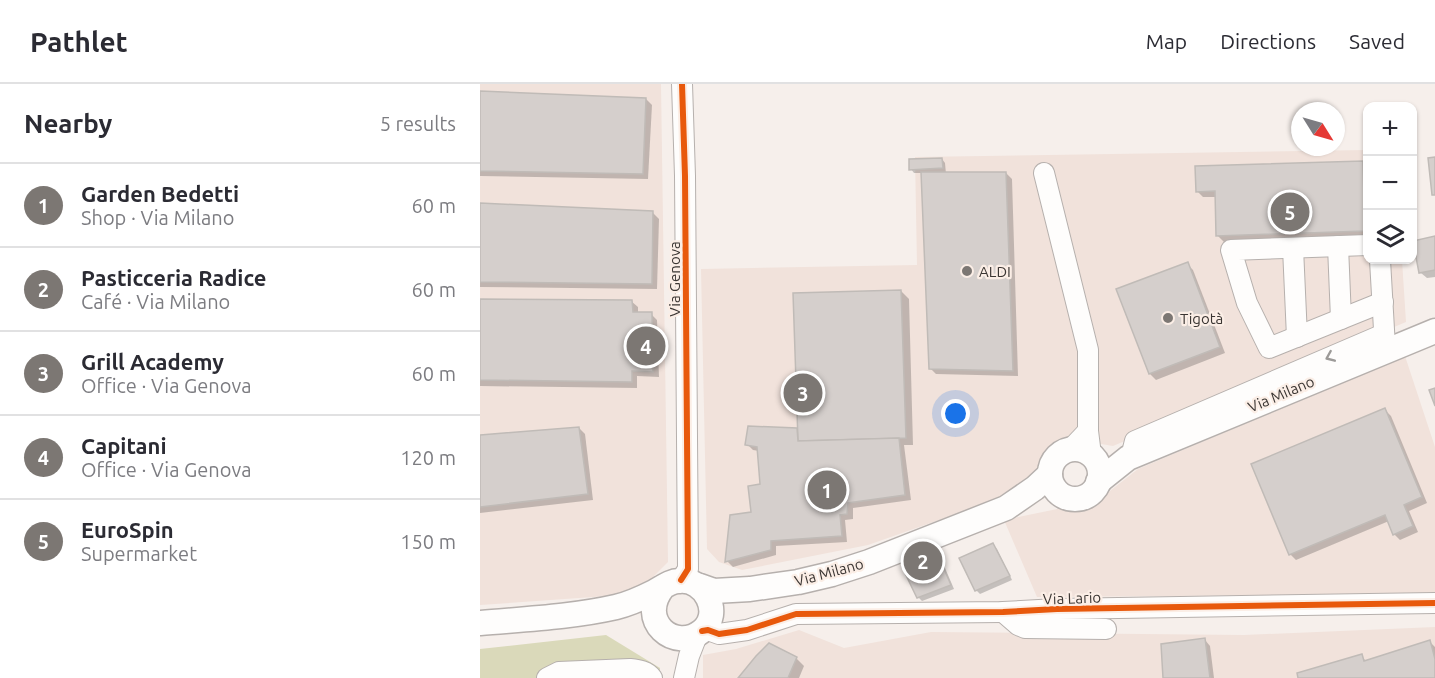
<!DOCTYPE html>
<html lang="en">
<head>
<meta charset="utf-8">
<style>
	body { margin:0; font-family:Ubuntu,sans-serif; background:#f7f7f7; color:#2b2b33 }
	.controls { position:absolute; right:18px; top:18px; display:grid; overflow:hidden; border-radius:12px; box-shadow:0 2px 4px #0004 }
	.controls button { width:54px; height:54px; display:grid; place-items:center; padding:0; border:0; border-bottom:2px solid #e1e1e2; background:#fff; color:#2b2b33; font:30px sans-serif }
	.compass { position:absolute; left:811px; top:18px; width:54px; height:54px; border-radius:50%; background:#fff; box-shadow:0 2px 4px #0004; rotate:127deg }
	.you { position:absolute; left:476px; top:330px; width:21px; height:21px; margin:-15px; border:4px solid #fff; border-radius:50%; background:#1a73e8; box-shadow:0 0 0 9px #1a73e833 }
	.badge { display:grid; place-items:center; width:39px; height:39px; border-radius:50%; background:#7c7773; color:#fff; font-size:20px; font-weight:700 }
	.pin { position:absolute; translate:-50% -50%; border:3px solid #fff; box-shadow:0 2px 6px #0006 }
	.list { margin:0; padding:0; list-style:none }
	h2 { display:flex; justify-content:space-between; align-items:center; height:78px; margin:0; padding:0 24px; font-size:26px }
	h2 small { font-size:20px; font-weight:400; color:#7c7c81 }
	.list li { display:grid; grid-template-columns:39px 1fr auto; gap:18px; align-items:center; box-sizing:border-box; height:84px; padding:0 24px; border-top:2px solid #e1e1e2 }
	.list b { display:block; font-size:22px; white-space:nowrap }
	.list p { margin:0; font-size:20px; white-space:nowrap; color:#7c7c81 }
	.list em { font-size:20px; font-style:normal; color:#7c7c81 }
	.icon { flex:none; width:33px; height:33px; fill:none; stroke:currentColor; stroke-width:2; stroke-linecap:round; stroke-linejoin:round }
	.map { position:relative; flex:none; width:955px; height:594px; overflow:hidden }
	header { display:flex; align-items:center; gap:36px; box-sizing:border-box; height:84px; padding:0 30px; background:#fff; border-bottom:2px solid #e1e1e2 }
	header strong { font-size:28px }
	nav { display:flex; gap:33px; margin-inline-start:auto; font-size:21px }
	main { display:flex }
	aside { flex:1; background:#fff }
	.map>svg:first-child { display:block }
	.built { fill:#f1e2db }
	.green { fill:#dad9ba }
	.shadow { fill:#0003 }
	.building { fill:#d5cfcc; stroke:#c0bbb7; stroke-width:1.5 }
	.lines { fill:none; stroke-linecap:round; stroke-linejoin:round }
	.minor-casing { stroke:#b6b0ad; stroke-width:22 }
	.major-casing { stroke:#b6b0ad; stroke-width:27 }
	.minor { stroke:#fefdfc; stroke-width:20 }
	.major { stroke:#fefdfc; stroke-width:24 }
	.cycleway-casing { stroke:#fbeee6; stroke-width:10 }
	.cycleway { stroke:#e8590c; stroke-width:6 }
	.oneway { stroke:#9c9a98 }
	.poi-dot { fill:#7c7773; stroke:#fbeee6; stroke-width:2 }
	.labels { text-anchor:middle; dominant-baseline:central; stroke-width:4.5; stroke-linejoin:round; paint-order:stroke }
	.poi-label { font-size:15px; fill:#3b3633; stroke:#fbeee6; text-anchor:start }
	.street-label { font-size:15px; fill:#3b3633; stroke:#fbeee6 }
</style>
</head>
<body>
<header>
<strong>Pathlet</strong>
<nav><a>Map</a><a>Directions</a><a>Saved</a></nav>
</header>
<main>
<aside>
<h2>Nearby<small>5 results</small></h2>
<ul class="list">
<li><span class="badge">1</span><div><b>Garden Bedetti</b><p>Shop · Via Milano</p></div><em>60 m</em></li>
<li><span class="badge">2</span><div><b>Pasticceria Radice</b><p>Café · Via Milano</p></div><em>60 m</em></li>
<li><span class="badge">3</span><div><b>Grill Academy</b><p>Office · Via Genova</p></div><em>60 m</em></li>
<li><span class="badge">4</span><div><b>Capitani</b><p>Office · Via Genova</p></div><em>120 m</em></li>
<li><span class="badge">5</span><div><b>EuroSpin</b><p>Supermarket</p></div><em>150 m</em></li>
</ul>
</aside>
<div class="map">
<svg width="955" height="594" viewBox="0 0 955 594">
	<rect width="100%" height="100%" fill="#f6efeb"/>
	<!-- built -->
	<g class="built">
		<polygon points="0,0 181,0 188,478 156,510 0,521"/>
		<polygon points="887,66 888,176 922,176 926,238 633,362 592,355 576,362 563,376 559,392 533,410 388,461 262,486 239,478 227,465 221,185 437,181 435,73"/>
		<polygon points="925,272 955,363 955,509 948,510 557,513 524,436 582,424 590,428 607,425 658,385"/>
		<polygon points="955,543 955,594 223,594 223,571 256,565 319,546 364,564 451,548 764,551"/>
	</g>
	<!-- green -->
	<polygon class="green" points="126,551 180,584 180,594 0,594 0,565"/>
	<!-- shadow -->
	<g class="shadow">
		<polygon points="0,9 166,15 172,21 168,95 0,92"/>
		<polygon points="462,75 465,79 466,90 526,89 532,95 538,292 456,290 450,284 442,89 434,89 431,85"/>
		<polygon points="882,78 888,83 888,153 744,158 738,152 737,113 723,113 717,107"/>
		<polygon points="0,120 173,129 179,135 177,205 0,203"/>
		<polygon points="955,154 955,193 947,194 941,189"/>
		<polygon points="707,180 713,186 745,269 676,296 670,290"/>
		<polygon points="421,207 429,215 433,361 424,361 431,416 373,424 373,435 365,436 367,458 296,462 296,471 253,483 247,477 273,429 281,402 279,367 273,366 267,360 316,346 319,348"/>
		<polygon points="0,216 151,217 158,223 158,229 171,230 177,236 179,293 157,292 157,304 0,302"/>
		<polygon points="905,326 911,332 947,419 929,427 938,448 920,456 914,450 909,437 816,476 810,470"/>
		<polygon points="99,344 105,350 113,416 0,429 0,353"/>
		<polygon points="513,461 517,465 532,496 500,510 496,506"/>
		<polygon points="458,473 462,477 474,505 442,517 438,513"/>
		<polygon points="725,556 730,562 734,594 684,594"/>
		<polygon points="949,557 955,563 955,594 820,594 881,572 887,578"/>
		<polygon points="316,574 324,582 319,594 260,594"/>
	</g>
	<!-- building -->
	<g class="building">
		<polygon points="0,7 166,14 163,90 0,87"/>
		<polygon points="955,73 955,111 952,111 948,74"/>
		<polygon points="462,74 463,84 429,86 429,75"/>
		<polygon points="883,77 885,147 736,152 735,107 716,108 715,82"/>
		<polygon points="441,88 526,88 533,287 449,285"/>
		<polygon points="0,119 173,127 172,200 0,198"/>
		<polygon points="955,152 955,186 939,189 933,157"/>
		<polygon points="708,178 740,263 669,290 636,205"/>
		<polygon points="421,206 426,354 318,357 313,209"/>
		<polygon points="0,215 152,216 153,228 172,228 173,288 152,287 152,298 0,296"/>
		<polygon points="955,304 955,322 949,306"/>
		<polygon points="905,324 942,413 924,421 933,442 913,451 905,431 809,471 771,380"/>
		<polygon points="268,342 317,344 318,357 419,354 425,411 368,419 367,430 360,431 362,452 291,457 291,466 245,478 250,431 271,428 268,402 280,400 277,363 265,361"/>
		<polygon points="99,343 108,410 0,423 0,351"/>
		<polygon points="513,459 530,492 495,507 479,474"/>
		<polygon points="458,471 471,501 437,514 423,485"/>
		<polygon points="725,554 730,594 683,594 681,560"/>
		<polygon points="950,556 955,575 955,594 818,594 817,589 882,570 884,577"/>
		<polygon points="289,559 317,573 308,594 258,594 276,572"/>
	</g>
	<g class="lines">
		<!-- minor casing -->
		<g class="minor-casing">
			<g id="minor">
				<polyline points="564,89 608,266 608,347 611,371"/>
				<polyline points="888,161 751,166 767,219 789,264 903,218"/>
				<polyline points="858,162 861,235"/>
				<polyline points="813,164 817,253"/>
				<polyline points="900,176 905,263"/>
				<polyline points="590,366 608,347"/>
				<polyline points="651,373 655,357 904,250"/>
				<polyline points="201,496 208,485 205,92 202,0"/>
				<polyline points="523,528 538,541 545,544 626,545"/>
				<polyline points="222,547 228,546 239,550 267,546 316,530 523,528 577,525 955,519"/>
				<path d="M67 594 79 588 150 585C159 586 167 587 172 594"/>
				<polyline points="204,594 209,572 218,549"/>
			</g>
		</g>
		<!-- major casing -->
		<g class="major-casing">
			<g id="major">
				<circle cx="595" cy="390" r="25"/>
				<polyline points="618,398 648,374 955,247"/>
				<polyline points="220,502 234,507 270,505 318,498 352,490 389,478 526,424 555,404 570,390"/>
				<path d="M0 539C45 535 92 533 136 523 149 520 162 514 174 508 182 504 190 497 199 497 225 494 243 529 222 547 195 569 156 537 183 503"/>
			</g>
		</g>
		<!-- minor -->
		<use href="#minor" class="minor"/>
		<!-- major -->
		<use href="#major" class="major"/>
		<!-- cycleway casing -->
		<g class="cycleway-casing">
			<g id="cycleway">
				<polyline points="201,496 208,485 205,92 202,0"/>
				<polyline points="222,547 228,546 239,550 267,546 316,530 523,528 577,525 955,519"/>
			</g>
		</g>
		<!-- cycleway -->
		<use href="#cycleway" class="cycleway"/>
	</g>
	<!-- one-way arrows -->
	<defs><path id="oneway-chevron" d="M-2-3.5L2.5 0L-2 3.5" fill="none" stroke-width="1.6" stroke-linecap="round" stroke-linejoin="round" transform="scale(1.5)"/></defs>
	<use class="oneway" href="#oneway-chevron" transform="translate(850 273) rotate(157)"/>
	<!-- markers -->
	<g class="poi-dot">
		<circle cx="487" cy="187" r="6"/>
		<circle cx="688" cy="234" r="6"/>
	</g>
	<g class="labels">
		<!-- poi labels -->
		<g class="poi-label">
			<text x="499" y="187">ALDI</text>
			<text x="700" y="234">Tigotà</text>
		</g>
		<!-- street labels -->
		<g class="street-label">
			<text transform="translate(194 195) rotate(-90)">Via Genova</text>
			<text transform="translate(801 310) rotate(-23)">Via Milano</text>
			<text transform="translate(349 488) rotate(-15)">Via Milano</text>
			<text transform="translate(592 514) rotate(-2)">Via Lario</text>
		</g>
	</g>
</svg>
<div class="controls">
<button>+</button>
<button>−</button>
<button><svg class="icon" aria-label="layers" viewBox="0 0 24 24"><path d="M12 4l9 5-9 5-9-5zM3 14l9 5 9-5"/></svg></button>
</div>
<svg class="compass" viewBox="-18 -18 36 36"><path d="M0-13l5 13h-10z" fill="#e53935"/><path d="M0 13l5-13h-10z" fill="#7c7c81"/></svg>
<div class="you"></div>
<div class="pin badge" style="left:347px;top:406px">1</div>
<div class="pin badge" style="left:443px;top:477px">2</div>
<div class="pin badge" style="left:323px;top:309px">3</div>
<div class="pin badge" style="left:166px;top:262px">4</div>
<div class="pin badge" style="left:810px;top:128px">5</div>
</div>
</main>
</body>
</html>
